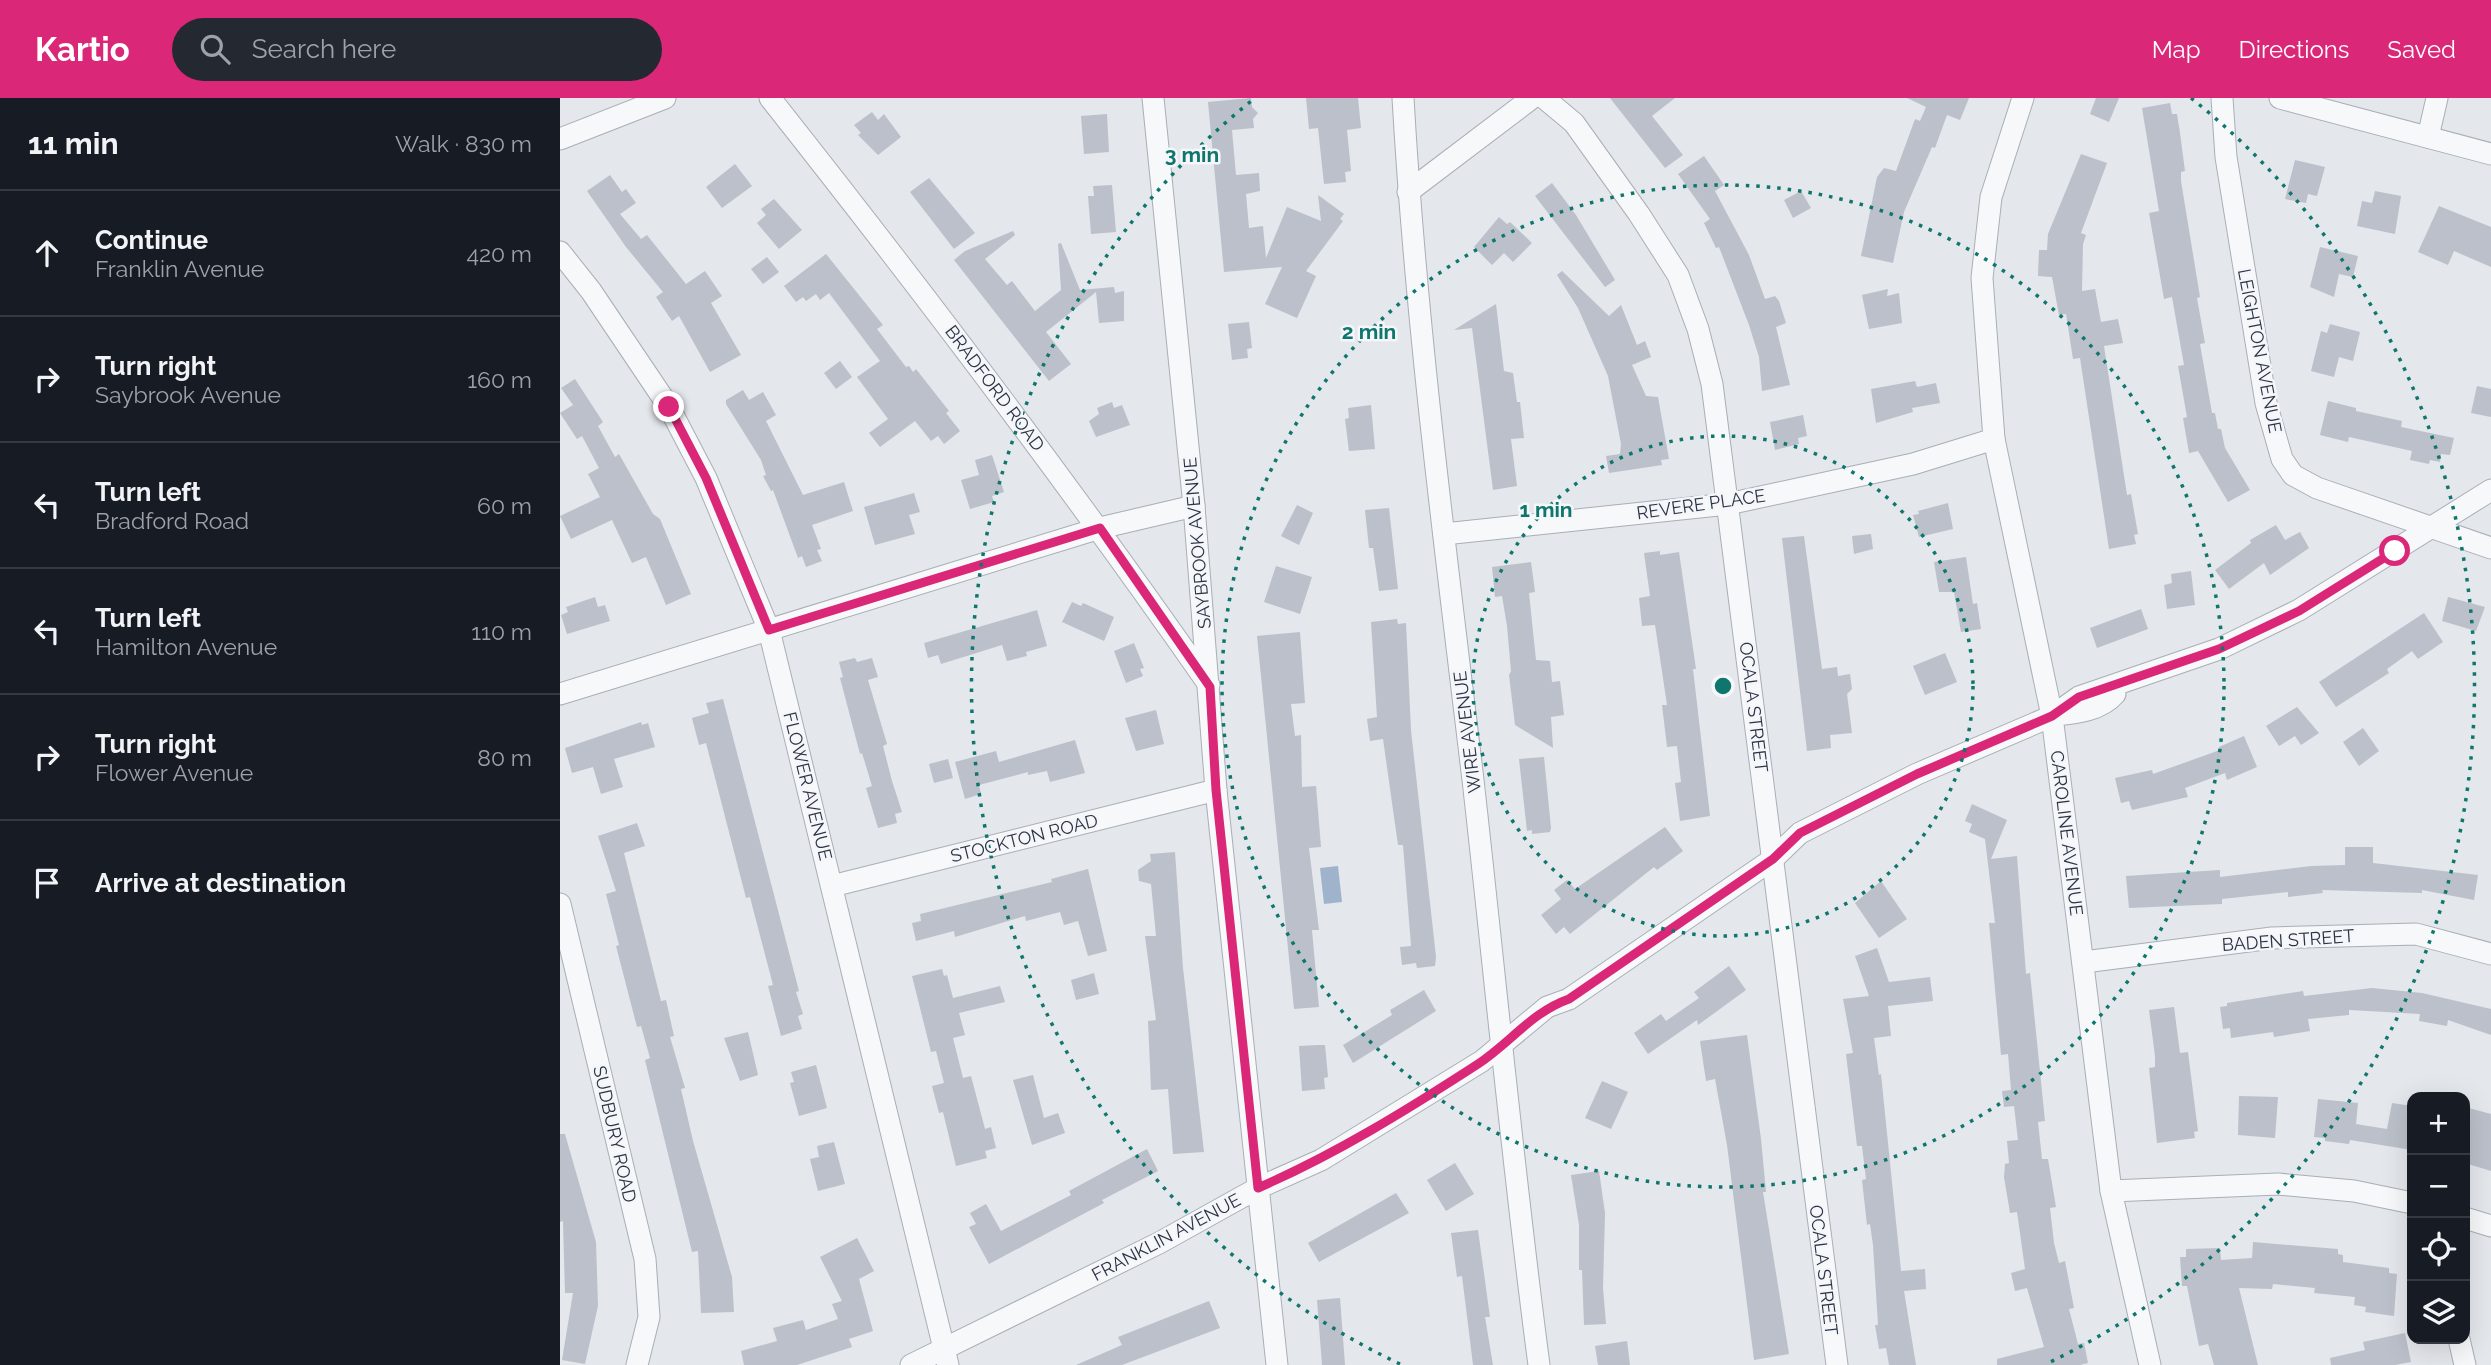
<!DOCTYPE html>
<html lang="en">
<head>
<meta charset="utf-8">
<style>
	body { margin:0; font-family:Raleway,sans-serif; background:#242831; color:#f1f3f6 }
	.controls { position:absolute; right:21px; bottom:21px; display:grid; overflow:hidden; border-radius:14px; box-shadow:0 7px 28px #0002 }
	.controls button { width:63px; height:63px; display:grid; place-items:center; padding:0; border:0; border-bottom:2px solid #363941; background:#171b24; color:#f1f3f6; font:35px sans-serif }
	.stop { position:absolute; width:21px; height:21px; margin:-16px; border:5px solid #db2777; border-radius:50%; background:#fff }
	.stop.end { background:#db2777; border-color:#fff; box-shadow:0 2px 7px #0008 }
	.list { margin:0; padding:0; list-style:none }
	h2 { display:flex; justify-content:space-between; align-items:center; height:91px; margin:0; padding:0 28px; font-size:30px }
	h2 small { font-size:23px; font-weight:400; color:#9ea1a6 }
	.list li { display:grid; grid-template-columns:46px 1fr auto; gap:21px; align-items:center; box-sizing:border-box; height:126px; padding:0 28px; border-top:2px solid #363941 }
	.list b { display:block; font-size:26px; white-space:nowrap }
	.list p { margin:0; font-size:23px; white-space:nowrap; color:#9ea1a6 }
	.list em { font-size:23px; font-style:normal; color:#9ea1a6 }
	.icon { flex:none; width:38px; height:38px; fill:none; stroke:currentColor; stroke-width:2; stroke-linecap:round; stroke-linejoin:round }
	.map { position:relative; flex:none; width:1931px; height:1267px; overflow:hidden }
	header { display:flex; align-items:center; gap:42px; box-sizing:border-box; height:98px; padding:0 35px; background:#db2777; color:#fff }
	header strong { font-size:33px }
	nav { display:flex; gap:38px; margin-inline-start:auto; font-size:24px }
	.search { width:490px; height:63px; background:#242831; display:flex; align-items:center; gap:18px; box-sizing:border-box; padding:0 24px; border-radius:38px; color:#9ea1a6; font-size:26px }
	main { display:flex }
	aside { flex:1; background:#171b24 }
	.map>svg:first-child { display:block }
	.water { fill:#9fb4cc }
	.building { fill:#bbc0ca }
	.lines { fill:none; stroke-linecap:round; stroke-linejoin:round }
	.minor-casing { stroke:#a9aeb7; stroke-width:23 }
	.minor { stroke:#f7f8fa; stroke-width:21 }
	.route { stroke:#db2777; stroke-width:9 }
	.ring { fill:none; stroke:#0f766e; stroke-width:3.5; stroke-dasharray:3.5 7 }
	.labels { text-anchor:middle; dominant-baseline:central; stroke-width:5; stroke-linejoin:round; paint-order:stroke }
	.street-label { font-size:18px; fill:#2b3445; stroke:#f4f6f9 }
	.centre { fill:#0f766e; stroke:#f4f6f9; stroke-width:3.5 }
	.ring-label { font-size:21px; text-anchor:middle; font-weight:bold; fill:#0f766e; stroke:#f4f6f9; stroke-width:5; stroke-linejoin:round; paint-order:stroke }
</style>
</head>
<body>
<header>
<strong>Kartio</strong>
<div class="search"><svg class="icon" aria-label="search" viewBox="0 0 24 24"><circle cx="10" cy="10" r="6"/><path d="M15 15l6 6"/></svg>Search here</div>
<nav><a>Map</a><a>Directions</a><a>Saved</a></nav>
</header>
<main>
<aside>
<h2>11 min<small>Walk · 830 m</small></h2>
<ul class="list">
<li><svg class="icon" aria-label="ahead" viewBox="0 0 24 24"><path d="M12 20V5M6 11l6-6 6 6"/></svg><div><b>Continue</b><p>Franklin Avenue</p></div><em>420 m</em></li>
<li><svg class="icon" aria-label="right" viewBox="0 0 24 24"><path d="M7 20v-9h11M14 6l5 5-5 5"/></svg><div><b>Turn right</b><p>Saybrook Avenue</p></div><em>160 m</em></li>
<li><svg class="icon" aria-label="left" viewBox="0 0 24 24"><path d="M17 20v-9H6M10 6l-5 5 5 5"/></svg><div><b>Turn left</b><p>Bradford Road</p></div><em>60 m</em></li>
<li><svg class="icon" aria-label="left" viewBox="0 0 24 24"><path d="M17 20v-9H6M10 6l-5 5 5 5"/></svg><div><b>Turn left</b><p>Hamilton Avenue</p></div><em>110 m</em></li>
<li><svg class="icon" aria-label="right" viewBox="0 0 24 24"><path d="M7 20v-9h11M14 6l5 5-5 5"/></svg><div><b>Turn right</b><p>Flower Avenue</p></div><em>80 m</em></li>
<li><svg class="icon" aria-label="arrive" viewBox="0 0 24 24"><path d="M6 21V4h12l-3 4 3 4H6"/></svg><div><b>Arrive at destination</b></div></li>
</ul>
</aside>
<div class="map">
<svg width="1931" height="1267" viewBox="0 0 1931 1267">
	<rect width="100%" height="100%" fill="#e4e7ec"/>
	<!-- water -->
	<polygon class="water" points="778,768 782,804 764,806 760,770"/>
	<!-- building -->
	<g class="building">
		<polygon points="691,0 692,9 698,15 693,21 694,30 672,32 676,77 699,75 700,93 686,96 689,130 703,128 706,160 727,109 761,123 758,97 784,116 780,121 783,123 746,173 756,178 737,220 705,206 722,169 664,174 648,4"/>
		<polygon points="746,0 798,0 801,30 787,32 791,73 785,74 786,84 764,86 758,30 749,31"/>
		<polygon points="1050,0 1115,0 1092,18 1123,57 1105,70"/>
		<polygon points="1347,0 1409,0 1400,22 1387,17 1375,50 1372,49 1344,114 1333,165 1301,158 1317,79 1324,70 1336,73 1355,21 1360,23 1366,9"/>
		<polygon points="1536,0 1559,0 1549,24 1530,16"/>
		<polygon points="1610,5 1612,16 1617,16 1620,35 1625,73 1621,74 1621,83 1640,199 1637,200 1645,245 1640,246 1652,315 1655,315 1658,331 1661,331 1665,350 1690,392 1668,404 1638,353 1629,355 1623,320 1627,319 1618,268 1624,267 1612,199 1604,201 1589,115 1599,113 1582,10"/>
		<polygon points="312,14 318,22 324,16 341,39 318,57 298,37 301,35 294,27"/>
		<polygon points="547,16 549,54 524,56 521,18"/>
		<polygon points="1521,56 1547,65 1521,135 1526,137 1523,146 1522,193 1535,191 1541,224 1558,221 1563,245 1544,248 1567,397 1571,396 1578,436 1574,437 1576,446 1549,451 1520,260 1513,261 1506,216 1499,217 1492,179 1478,178 1479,152 1487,152 1488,136"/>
		<polygon points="1144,58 1164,87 1155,93 1189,157 1205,201 1215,198 1219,203 1226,225 1216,229 1230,287 1202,293 1199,259 1189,227 1159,149 1156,150 1144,125 1150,121 1118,76"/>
		<polygon points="1735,62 1765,69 1757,98 1748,96 1746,105 1725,101"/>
		<polygon points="175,66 192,88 162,110 146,89"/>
		<polygon points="50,77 62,94 66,91 76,105 60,116 81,141 87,137 126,186 145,173 162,198 151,205 181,257 150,274 119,218 112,223 96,199 103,194 66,149 27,93"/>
		<polygon points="369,80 415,135 394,151 350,94"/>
		<polygon points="992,85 1016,117 1055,182 1045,189 975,98"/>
		<polygon points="552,87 556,134 531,136 528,98 534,98 533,88"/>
		<polygon points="1241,93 1251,110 1233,120 1224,102"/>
		<polygon points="1815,93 1841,98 1835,136 1797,128 1802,103 1812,105"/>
		<polygon points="214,101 242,132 219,151 197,125 206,117 201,111"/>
		<polygon points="1879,108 1931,129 1931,169 1894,153 1888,167 1858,154"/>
		<polygon points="939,119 947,126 950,124 972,145 953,164 944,155 932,167 914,149"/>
		<polygon points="453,133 455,137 425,161 447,187 452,183 475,213 501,192 498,146 501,145 520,192 554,189 555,195 564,193 564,223 539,225 536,194 486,234 511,266 489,283 394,162 405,153"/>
		<polygon points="1760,149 1798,158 1793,179 1779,176 1774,199 1750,189"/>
		<polygon points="266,156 323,227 317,231 346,269 349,268 353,274 356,271 389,313 386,315 400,333 384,346 378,338 371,343 355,323 320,349 309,335 328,321 297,279 320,263 269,195 260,202 256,196 246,203 243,199 236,204 224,188"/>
		<polygon points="207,159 219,174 203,186 191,171"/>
		<polygon points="1002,173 1049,218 1061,207 1077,247 1085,243 1091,259 1072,267 1086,298 1098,299 1109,361 1101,362 1102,367 1049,375 1046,358 1060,356 1061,346 1048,278 1018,210 997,177"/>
		<polygon points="1328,191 1327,198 1339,195 1342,225 1309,231 1302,197"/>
		<polygon points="936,206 944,273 953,275 957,304 960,304 964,340 951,341 957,388 933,392 912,230 894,232"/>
		<polygon points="689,224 692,250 687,251 688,260 672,262 668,226"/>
		<polygon points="1770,226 1800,234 1793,263 1779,259 1774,279 1751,273 1761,233 1767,235"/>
		<polygon points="280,263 292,279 276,291 264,275"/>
		<polygon points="15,281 43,324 38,328 55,359 59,356 93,416 100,421 131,496 106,507 86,459 72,465 52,422 11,441 0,418 40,399 28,376 39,370 22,338 17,341 0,315 13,307 1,290"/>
		<polygon points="1355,283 1357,289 1376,285 1380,305 1352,310 1353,314 1316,325 1311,291"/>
		<polygon points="1917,288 1931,291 1931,319 1911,315"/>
		<polygon points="183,292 189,302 203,294 216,317 206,323 243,397 284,384 293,413 252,427 261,451 257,452 262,463 246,469 242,458 238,460 213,392 211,393 203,378 206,377 201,362 166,306 166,302"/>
		<polygon points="1768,303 1796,310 1796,313 1842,323 1841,329 1894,340 1890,357 1881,356 1880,364 1870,362 1869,366 1850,362 1852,353 1789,339 1788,344 1760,337"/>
		<polygon points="552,304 554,310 562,307 570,327 536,339 529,323 539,316 537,310"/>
		<polygon points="811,307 815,351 789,353 785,321 789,320 788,310"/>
		<polygon points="1243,317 1247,338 1238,340 1239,346 1215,352 1210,324"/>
		<polygon points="432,357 444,394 432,398 434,404 410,411 401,382 419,377 415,362"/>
		<polygon points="354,395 360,414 349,417 355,436 315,447 304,409"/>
		<polygon points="1388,405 1393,431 1359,439 1353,417 1359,416 1358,413"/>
		<polygon points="737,407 753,415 739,447 721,438"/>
		<polygon points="829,410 838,491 819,493 813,450 809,450 805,412"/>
		<polygon points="1716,427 1725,442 1740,434 1749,450 1710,477 1704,465 1669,491 1655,472 1691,445 1690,442"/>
		<polygon points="1311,436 1313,451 1294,456 1292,438"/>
		<polygon points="1244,438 1262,571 1277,569 1278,578 1290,576 1292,591 1287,596 1292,635 1270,637 1271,650 1247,653 1222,440"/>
		<polygon points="1100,453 1100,457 1119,454 1136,571 1133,571 1150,718 1120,723 1115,685 1121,684 1117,648 1107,649 1102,607 1107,607 1095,527 1082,528 1079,500 1090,498 1084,455"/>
		<polygon points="1406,459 1413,506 1417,505 1421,531 1401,534 1394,494 1379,494 1374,464"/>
		<polygon points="971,464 975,494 969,495 976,562 990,563 992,584 1000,583 1004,617 991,619 993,650 955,627 949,577 951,573 947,528 942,498 935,499 932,469"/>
		<polygon points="716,468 752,479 740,516 704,504"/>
		<polygon points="1631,473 1635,507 1607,511 1604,487 1612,485 1611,476"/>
		<polygon points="35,499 38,509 45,507 50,523 7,536 1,517 8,514 6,509"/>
		<polygon points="1888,499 1925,509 1916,533 1882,523"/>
		<polygon points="512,504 521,508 523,505 554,519 544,543 502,524"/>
		<polygon points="1581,511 1588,531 1537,550 1530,530"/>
		<polygon points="477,512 487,548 466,554 467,558 447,563 442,547 381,566 378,557 368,560 364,545"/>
		<polygon points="1864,515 1883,544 1858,561 1852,553 1827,571 1829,575 1776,609 1759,584"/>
		<polygon points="837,521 838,526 846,525 851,632 876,859 875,868 857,870 856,865 842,867 840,849 851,848 843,747 838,747 823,641 810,643 807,621 817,619 811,524"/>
		<polygon points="740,534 745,605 731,606 735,638 741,637 742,689 756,688 761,749 749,750 759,832 752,832 759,909 734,911 697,538"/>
		<polygon points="574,545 584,570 580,571 583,578 566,585 554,553"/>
		<polygon points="1385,555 1397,584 1365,597 1353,568"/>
		<polygon points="295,560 297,564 312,560 318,579 308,582 327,646 323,648 332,683 342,714 335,716 337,725 318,730 306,690 312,688 302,655 300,656 280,580 283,579 279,564"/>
		<polygon points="163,601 239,893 236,894 243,916 238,918 242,931 221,938 208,888 213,887 192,807 190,799 186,800 146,645 139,647 132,620 149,615 146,605"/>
		<polygon points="1737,609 1759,635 1741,647 1735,638 1719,648 1706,628"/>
		<polygon points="596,612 604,646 576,653 565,620"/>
		<polygon points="81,624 82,627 88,625 95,649 54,661 63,689 41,696 33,669 12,675 5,650"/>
		<polygon points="1803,630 1819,653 1799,668 1783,644"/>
		<polygon points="1684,638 1697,669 1667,682 1665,675 1625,690 1628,699 1572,712 1569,703 1561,705 1555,680 1592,672 1593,676 1660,652 1659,649"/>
		<polygon points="515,642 525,675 490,684 487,673 468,677 468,674 419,687 421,696 405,701 395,664 436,653 439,664"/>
		<polygon points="984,659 991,730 990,734 972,736 972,732 967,733 959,661"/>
		<polygon points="388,661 393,680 374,685 369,666"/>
		<polygon points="1412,706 1447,722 1431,761 1457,758 1466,876 1470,875 1485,1023 1478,1024 1482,1061 1488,1061 1496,1109 1490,1110 1494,1145 1499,1165 1505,1163 1514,1210 1509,1211 1518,1246 1524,1245 1528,1265 1520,1267 1437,1267 1437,1261 1484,1249 1467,1190 1455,1193 1451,1175 1465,1171 1457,1114 1450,1115 1444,1079 1445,1066 1449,1065 1447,1043 1458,1042 1454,1008 1444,1009 1442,993 1451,992 1448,956 1441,957 1429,825 1435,825 1425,741 1409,734 1412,726 1405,723"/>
		<polygon points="77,725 85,748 64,755 101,903 106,902 114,938 110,939 125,990 121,991 133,1043 172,1179 174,1214 141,1215 138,1153 132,1154 85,962 90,960 81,928 77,929 56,848 59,847 46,796 56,793 38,738"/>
		<polygon points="1105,729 1123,753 1097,772 1094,769 1010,836 1004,829 996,836 981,817 1001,801 994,792 1007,782 1015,791"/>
		<polygon points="1785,749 1813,749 1813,765 1918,777 1914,802 1862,792 1862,795 1762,792 1763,795 1728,799 1728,794 1662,801 1662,806 1569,810 1566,778 1660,772 1660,779 1751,768 1785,767"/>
		<polygon points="615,754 623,870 644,1054 613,1056 608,991 591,992 588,923 596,922 585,838 596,838 591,786 579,783 578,772 591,763 590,756"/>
		<polygon points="528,771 547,853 528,858 518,823 504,827 500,814 466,823 465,818 395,839 394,833 356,843 352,825 361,823 360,816 492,784 491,781"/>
		<polygon points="1321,783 1347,821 1319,840 1295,805"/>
		<polygon points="1317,850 1329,884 1370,879 1373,903 1328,908 1331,938 1314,940 1319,977 1321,976 1341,1173 1365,1171 1366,1191 1344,1193 1356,1267 1329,1267 1326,1250 1319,1251 1315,1227 1318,1227 1313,1147 1310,1126 1307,1127 1302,1082 1306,1081 1302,1048 1297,1048 1286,956 1293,955 1283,901 1309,898 1295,858"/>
		<polygon points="1169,868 1186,892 1138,927 1137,922 1088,956 1074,935 1101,916 1106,923 1139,900 1134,894"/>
		<polygon points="382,871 384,878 387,877 393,900 440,888 445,904 399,915 405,937 393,940 403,980 411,978 425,1031 431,1029 436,1050 425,1053 427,1060 396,1068 383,1014 379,1015 372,988 384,985 376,953 371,954 352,878"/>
		<polygon points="534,875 539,896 516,902 511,882"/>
		<polygon points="1812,890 1862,895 1931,911 1931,937 1888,922 1887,928 1859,923 1860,916 1789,912 1789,917 1748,921 1750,933 1714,939 1713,934 1671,940 1670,930 1663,931 1660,909 1667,908 1667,905 1743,893 1744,898"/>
		<polygon points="864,892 876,913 793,965 783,947 832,917 830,912"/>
		<polygon points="1614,909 1620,955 1628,954 1638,1033 1634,1034 1635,1040 1597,1045 1589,970 1595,969 1595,958 1589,912"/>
		<polygon points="188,934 198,977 180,983 164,940"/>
		<polygon points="1187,937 1201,1041 1206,1094 1203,1094 1229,1256 1194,1262 1167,1047 1155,981 1146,983 1140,943"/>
		<polygon points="758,947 765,947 768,979 764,980 765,991 742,993 739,948"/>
		<polygon points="256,967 267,1010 239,1018 230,985 234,984 231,974"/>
		<polygon points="473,977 484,1020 498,1015 505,1035 472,1047 453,982"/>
		<polygon points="1042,983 1068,994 1051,1031 1025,1020"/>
		<polygon points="1679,998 1718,999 1715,1040 1678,1037"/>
		<polygon points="1758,1001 1798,1005 1796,1026 1827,1031 1832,1005 1852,1008 1852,1052 1790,1042 1789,1046 1765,1043 1765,1040 1754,1039"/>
		<polygon points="1905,1009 1931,1016 1931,1073 1905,1065"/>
		<polygon points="0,1036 5,1036 36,1144 38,1208 25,1266 2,1262 13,1195 5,1195 3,1123 0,1124"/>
		<polygon points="274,1044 285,1086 258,1093 250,1061 259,1059 257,1048"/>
		<polygon points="587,1051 598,1073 542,1102 544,1105 429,1166 409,1129 416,1126 410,1115 426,1106 441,1133 511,1097 509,1093"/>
		<polygon points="895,1065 914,1096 886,1113 867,1082"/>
		<polygon points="1039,1073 1045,1115 1043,1190 1046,1226 1024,1227 1022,1172 1019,1172 1019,1127 1011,1077"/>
		<polygon points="836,1095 849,1115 759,1164 748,1145"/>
		<polygon points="918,1132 930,1219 925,1219 933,1267 913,1267 902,1178 897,1179 891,1135"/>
		<polygon points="297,1140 314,1173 299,1181 313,1233 289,1241 292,1249 237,1267 184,1267 181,1253 217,1243 213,1230 243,1222 246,1232 278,1221 272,1206 282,1203 260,1159"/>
		<polygon points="1693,1144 1778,1151 1778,1156 1783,1157 1783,1164 1829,1170 1829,1175 1837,1176 1834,1218 1805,1214 1806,1209 1794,1207 1795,1199 1754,1195 1755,1190 1713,1186 1712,1191 1679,1190 1698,1267 1654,1267 1648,1246 1639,1248 1627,1188 1622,1188 1620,1159 1626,1159 1626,1151 1660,1150 1661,1162 1692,1160"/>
		<polygon points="780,1200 785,1267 762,1267 757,1202"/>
		<polygon points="649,1203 660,1230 562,1267 516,1267 562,1247 558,1239"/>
		<polygon points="1845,1235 1851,1264 1835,1267 1771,1267 1770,1260 1805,1252 1803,1244"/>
		<polygon points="1067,1243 1070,1267 1038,1267 1035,1248"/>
	</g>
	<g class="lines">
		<!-- minor casing -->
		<g class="minor-casing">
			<g id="minor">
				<path d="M210 0C362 192 509 386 649 587"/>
				<polyline points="593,0 634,408 656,692 717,1267"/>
				<path d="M843 0C856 228 886 455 913 682 935 877 953 1072 979 1267"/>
				<polyline points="984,0 1014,25 1079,116 1118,177 1138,231 1152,286 1277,1267"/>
				<polyline points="1463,0 1431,99 1422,180 1434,341 1492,618 1551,1093 1590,1267"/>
				<polyline points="1662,0 1666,59 1706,305 1722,361 1733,377 1757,390 1931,450"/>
				<polyline points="1720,0 1931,56"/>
				<polyline points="1868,39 1877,0"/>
				<polyline points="0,41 105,0"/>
				<polyline points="848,94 972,0"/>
				<polyline points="0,154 31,193 109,309 146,380 209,532 388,1267"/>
				<polyline points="884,436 1168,406 1353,366 1434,341"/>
				<polyline points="0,596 540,430 634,408"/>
				<path d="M1495 617C1516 615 1540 613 1555 596"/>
				<polyline points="272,788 656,692"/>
				<polyline points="0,806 85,1161 89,1219 77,1267"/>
				<polyline points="1524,864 1712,840 1856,836 1931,856"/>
				<polyline points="1551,1093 1718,1086 1794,1093 1852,1105"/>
				<polyline points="1905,1120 1931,1128"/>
				<polyline points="1899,1241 1905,1267"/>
				<polyline points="351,1267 599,1145 698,1090 761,1062 922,963 987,909 1009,901 1213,761 1240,735 1357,676 1492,618 1519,599 1659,551 1739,512 1931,392"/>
			</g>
		</g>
		<!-- minor -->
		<use href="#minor" class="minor"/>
	</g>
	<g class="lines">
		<!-- route -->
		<path class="route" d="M109 309 146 380 209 532 540 430 650 589 656 692 698 1090C776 1056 847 1012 918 966 951 944 972 914 1009 901L1213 761 1240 735 1357 676 1492 618 1519 599 1659 551 1739 513 1835 453"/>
	</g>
	<!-- distance rings -->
	<g class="ring">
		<circle cx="1163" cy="588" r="250"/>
		<circle cx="1163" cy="588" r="501"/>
		<path d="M840 1266A751 751 0 0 1 695 0M1631 0A751 751 0 0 1 1486 1266"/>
	</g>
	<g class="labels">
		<!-- street labels -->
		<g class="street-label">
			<text transform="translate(1700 253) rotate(79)">LEIGHTON AVENUE</text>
			<text transform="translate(435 290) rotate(53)">BRADFORD ROAD</text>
			<text transform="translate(1141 406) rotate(-8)">REVERE PLACE</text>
			<text transform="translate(637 445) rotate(-95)">SAYBROOK AVENUE</text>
			<text transform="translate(1194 609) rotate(83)">OCALA STREET</text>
			<text transform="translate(907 634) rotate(-97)">WIRE AVENUE</text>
			<text transform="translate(248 688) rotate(76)">FLOWER AVENUE</text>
			<text transform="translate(1507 735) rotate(83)">CAROLINE AVENUE</text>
			<text transform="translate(464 740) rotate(-14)">STOCKTON ROAD</text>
			<text transform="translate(1728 842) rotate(-4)">BADEN STREET</text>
			<text transform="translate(55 1036) rotate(77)">SUDBURY ROAD</text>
			<text transform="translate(606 1139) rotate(-28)">FRANKLIN AVENUE</text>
			<text transform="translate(1264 1172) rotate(83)">OCALA STREET</text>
		</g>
	</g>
	<circle cx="1163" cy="588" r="10" class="centre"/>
	<g class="ring-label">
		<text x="632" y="64">3 min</text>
		<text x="809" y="241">2 min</text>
		<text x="986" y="419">1 min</text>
	</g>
</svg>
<div class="controls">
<button>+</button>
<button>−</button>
<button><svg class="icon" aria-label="locate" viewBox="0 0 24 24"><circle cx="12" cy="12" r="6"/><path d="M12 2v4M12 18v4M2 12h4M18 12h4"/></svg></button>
<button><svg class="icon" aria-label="layers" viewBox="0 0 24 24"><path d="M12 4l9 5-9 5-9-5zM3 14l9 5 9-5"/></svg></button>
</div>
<div class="stop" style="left:1835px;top:453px"></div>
<div class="stop end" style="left:109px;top:309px"></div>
</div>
</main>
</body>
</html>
